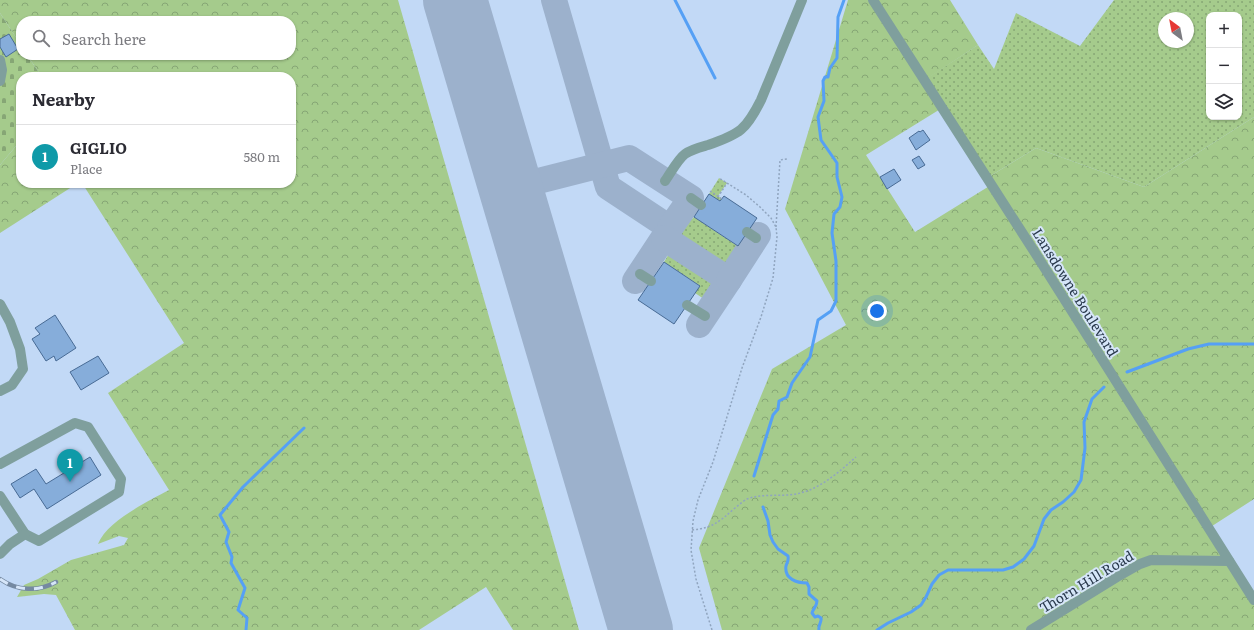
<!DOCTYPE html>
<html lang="en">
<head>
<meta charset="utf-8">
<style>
	body { margin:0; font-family:Literata,serif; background:#f7f7f7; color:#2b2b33 }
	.controls { position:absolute; right:12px; top:12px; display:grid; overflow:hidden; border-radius:8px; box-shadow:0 1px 3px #0004 }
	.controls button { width:36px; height:36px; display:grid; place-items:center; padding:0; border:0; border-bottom:1px solid #e1e1e2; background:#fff; color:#2b2b33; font:20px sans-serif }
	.compass { position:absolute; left:1158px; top:12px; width:36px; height:36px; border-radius:50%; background:#fff; box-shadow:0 1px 3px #0004; rotate:328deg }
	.you { position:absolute; left:877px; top:311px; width:14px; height:14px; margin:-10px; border:3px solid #fff; border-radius:50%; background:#1a73e8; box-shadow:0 0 0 6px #1a73e833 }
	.badge { display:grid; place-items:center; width:26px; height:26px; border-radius:50%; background:#8f5f0b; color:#fff; font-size:13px; font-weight:700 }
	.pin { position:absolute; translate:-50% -33px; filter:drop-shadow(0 1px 2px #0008) }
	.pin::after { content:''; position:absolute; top:21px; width:14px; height:12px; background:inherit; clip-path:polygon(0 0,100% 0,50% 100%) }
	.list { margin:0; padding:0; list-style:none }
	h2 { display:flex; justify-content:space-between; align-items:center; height:52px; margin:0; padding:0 16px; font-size:17px }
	h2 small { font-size:13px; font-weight:400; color:#7c7c81 }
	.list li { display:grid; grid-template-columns:26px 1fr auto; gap:12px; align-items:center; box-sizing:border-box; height:64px; padding:0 16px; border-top:1px solid #e1e1e2 }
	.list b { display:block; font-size:15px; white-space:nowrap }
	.list p { margin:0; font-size:13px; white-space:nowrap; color:#7c7c81 }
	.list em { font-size:13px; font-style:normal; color:#7c7c81 }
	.icon { flex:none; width:22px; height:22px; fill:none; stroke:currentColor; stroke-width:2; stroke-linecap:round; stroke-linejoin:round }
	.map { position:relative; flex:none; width:1254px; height:630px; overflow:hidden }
	.search { position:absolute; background:#fff; box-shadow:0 1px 3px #0004; left:16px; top:16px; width:280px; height:44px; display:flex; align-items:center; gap:10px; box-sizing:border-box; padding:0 14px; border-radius:16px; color:#7c7c81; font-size:15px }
	.panel { position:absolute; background:#fff; box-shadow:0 1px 3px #0004; left:16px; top:72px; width:280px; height:116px; border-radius:16px }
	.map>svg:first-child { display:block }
	.grass { fill:url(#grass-dots); fill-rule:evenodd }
	.forest { fill:url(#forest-crowns) }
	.cemetery { fill:url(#cemetery-stones) }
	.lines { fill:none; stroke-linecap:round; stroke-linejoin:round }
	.stream { stroke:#55a0f5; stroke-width:3 }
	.taxiway { stroke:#9cb1cc; stroke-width:26 }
	.runway { stroke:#9cb1cc; stroke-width:64 }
	.building { fill:#86adda; stroke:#486b95 }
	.path { stroke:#90a5bf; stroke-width:1.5; stroke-dasharray:2 2; stroke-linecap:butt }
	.minor { stroke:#7f9f9d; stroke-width:10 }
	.rail-casing { stroke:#7589a1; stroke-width:4.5 }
	.rail { stroke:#d6e6f9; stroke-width:3; stroke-dasharray:9; stroke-linecap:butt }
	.labels { text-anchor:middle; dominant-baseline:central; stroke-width:4; stroke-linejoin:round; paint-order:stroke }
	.street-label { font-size:14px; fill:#29394c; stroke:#d6e6f9 }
</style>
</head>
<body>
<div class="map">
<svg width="1254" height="630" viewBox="0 0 1254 630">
	<defs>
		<pattern id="grass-dots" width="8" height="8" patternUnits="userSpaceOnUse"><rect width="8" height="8" fill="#a5cb8c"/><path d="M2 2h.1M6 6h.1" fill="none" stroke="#86a675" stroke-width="1.8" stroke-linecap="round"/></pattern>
		<pattern id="forest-crowns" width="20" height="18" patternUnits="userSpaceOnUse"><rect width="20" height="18" fill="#a5cb8c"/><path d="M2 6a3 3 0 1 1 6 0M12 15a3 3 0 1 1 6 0" fill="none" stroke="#86a675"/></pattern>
		<pattern id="cemetery-stones" width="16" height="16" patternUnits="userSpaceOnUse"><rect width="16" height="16" fill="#a5cb8c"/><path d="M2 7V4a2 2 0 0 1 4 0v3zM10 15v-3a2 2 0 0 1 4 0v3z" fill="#86a675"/></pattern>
	</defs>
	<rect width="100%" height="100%" fill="#c2d9f6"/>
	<!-- grass -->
	<g class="grass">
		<path d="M1114 0H1254V117L1144 187 1036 148 987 178 924 80 978 45 994 69 1016 13 1080 46ZM1209 15H1239V117H1209ZM1164 18H1188V42H1164Z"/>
		<polygon points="719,178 727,183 718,196 722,199 720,201 709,194"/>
		<polygon points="690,217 692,219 694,217 739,247 738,249 742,251 732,267 727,268 678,235"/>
		<polygon points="670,252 715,283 704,299 695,293 699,285 664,262"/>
	</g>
	<!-- forest -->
	<g class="forest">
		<path d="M0 0H398L579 630H513L486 587 419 630H75L56 595 44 594 17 597 24 585 38 579 71 560 124 545 128 538 119 536 98 544C107 521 147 502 169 490L108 393 184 343 82 183H291V77H42L27 55H291V21H21V45L0 13Z"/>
		<polygon points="848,0 950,0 978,45 925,80 942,108 866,155 915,232 991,185 987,178 1036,148 1144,187 1254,117 1254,499 1209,528 1254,600 1254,630 722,630 699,548 772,369 846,325 785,209"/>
		<polygon points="21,140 21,183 78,183 0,233 0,165"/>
	</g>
	<!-- cemetery -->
	<polygon class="cemetery" points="0,13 21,45 21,55 27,55 42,77 21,77 21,140 0,165"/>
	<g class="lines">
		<!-- stream -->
		<g class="stream">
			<polyline points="675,0 715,78"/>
			<polyline points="1127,372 1188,349 1209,344 1254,344"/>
			<polyline points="754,476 773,415 778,409 779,401 787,397 792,383 810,357 818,320 831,311 836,301 836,261 832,233 834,214 840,207 842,197 837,177 837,163 821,140 818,117 824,101 823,81 825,77 828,77 830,68 837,58 838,17 844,0"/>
			<path d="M763 507 768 521 770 535 773 542 778 549 788 556C789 561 787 562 786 566 784 579 797 583 807 583L809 587V594L817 601C817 606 813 609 812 613L815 617 818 616 821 618C822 622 818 625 819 630"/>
			<polyline points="246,630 247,618 238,610 245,588 231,563 232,557 226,542 229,532 220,515 243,487 304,428"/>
			<polyline points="877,630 888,623 911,612 921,605 926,597 932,584 939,575 948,570 1003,570 1013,567 1024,559 1034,546 1044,519 1051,510 1063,502 1074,492 1081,480 1085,448 1084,422 1092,399 1104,387"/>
		</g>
		<!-- taxiway -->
		<g class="taxiway">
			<polyline points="554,0 608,187 670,228 635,281"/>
			<polyline points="511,188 629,158 691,198 670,228"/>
			<polyline points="664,238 729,280 699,325"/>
			<polyline points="729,280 758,235"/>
		</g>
		<!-- runway -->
		<polyline class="runway" points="455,0 641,630"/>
	</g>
	<!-- building -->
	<g class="building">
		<polygon points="9,34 18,49 6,57 0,47 0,39"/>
		<polygon points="923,130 930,140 916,150 909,138 919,131 920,132"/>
		<polygon points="919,156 925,165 918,169 912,160"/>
		<polygon points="894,169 901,180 887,189 880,177"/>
		<polygon points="709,194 720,201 724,196 757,218 738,246 694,217"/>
		<polygon points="664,262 700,286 674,324 638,300"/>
		<polygon points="55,315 76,348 56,361 54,356 46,361 32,339 40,334 35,328"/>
		<polygon points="98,356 109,373 81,390 70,372"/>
		<polygon points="90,457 101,475 47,509 34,489 20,498 11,484 36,469 46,484"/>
	</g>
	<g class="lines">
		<!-- path -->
		<g class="path">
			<polyline points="710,191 722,199"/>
			<polyline points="718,197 727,183"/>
			<polyline points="776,227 780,160 787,159"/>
			<path d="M692 530C713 528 720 521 735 508 739 505 743 501 747 499 763 493 780 497 796 494 819 490 839 472 856 457"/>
			<polyline points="712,630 696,579 691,550 693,521 698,500 713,462 742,368 761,317 773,278 777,237 776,227 771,218 760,207 746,195 719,178"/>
		</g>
		<!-- minor -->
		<g class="minor">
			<polyline points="873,0 1039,259 1254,600"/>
			<polyline points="0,60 2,70 0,81"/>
			<path d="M665 181C670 174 678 159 685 154 692 149 701 147 708 145 740 134 746 130 761 100L802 0"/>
			<polyline points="691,198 701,205"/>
			<polyline points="747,232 756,238"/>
			<polyline points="640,274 651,281"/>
			<polyline points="0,304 10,322 20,349 23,369 12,385 0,391"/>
			<polyline points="687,305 705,316"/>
			<polyline points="0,464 75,423 88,427 121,479 119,492 39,541 25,534 0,496"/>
			<polyline points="0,554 10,544 25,534"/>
			<polyline points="1031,630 1117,577 1140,564 1151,560 1229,561"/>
		</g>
		<!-- rail casing -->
		<g class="rail-casing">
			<path id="rail" d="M0 579C17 591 38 592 56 582"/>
		</g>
		<!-- rail -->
		<use href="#rail" class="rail"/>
	</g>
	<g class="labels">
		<!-- street labels -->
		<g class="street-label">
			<text transform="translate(1076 292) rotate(58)">Lansdowne Boulevard</text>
			<text transform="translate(1086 581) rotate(-31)">Thorn Hill Road</text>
		</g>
	</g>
</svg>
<div class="controls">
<button>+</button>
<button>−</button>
<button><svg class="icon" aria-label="layers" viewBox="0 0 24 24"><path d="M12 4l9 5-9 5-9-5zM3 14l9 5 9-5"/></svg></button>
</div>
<svg class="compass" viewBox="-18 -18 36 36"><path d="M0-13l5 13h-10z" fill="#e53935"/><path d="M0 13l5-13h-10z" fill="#7c7c81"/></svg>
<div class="you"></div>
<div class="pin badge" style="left:70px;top:482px;background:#0f9aa8">1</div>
<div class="search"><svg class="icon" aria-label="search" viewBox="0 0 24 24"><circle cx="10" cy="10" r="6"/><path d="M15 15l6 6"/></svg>Search here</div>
<section class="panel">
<h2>Nearby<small></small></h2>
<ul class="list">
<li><span class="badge" style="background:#0f9aa8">1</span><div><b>GIGLIO</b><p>Place</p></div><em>580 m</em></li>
</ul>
</section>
</div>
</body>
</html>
